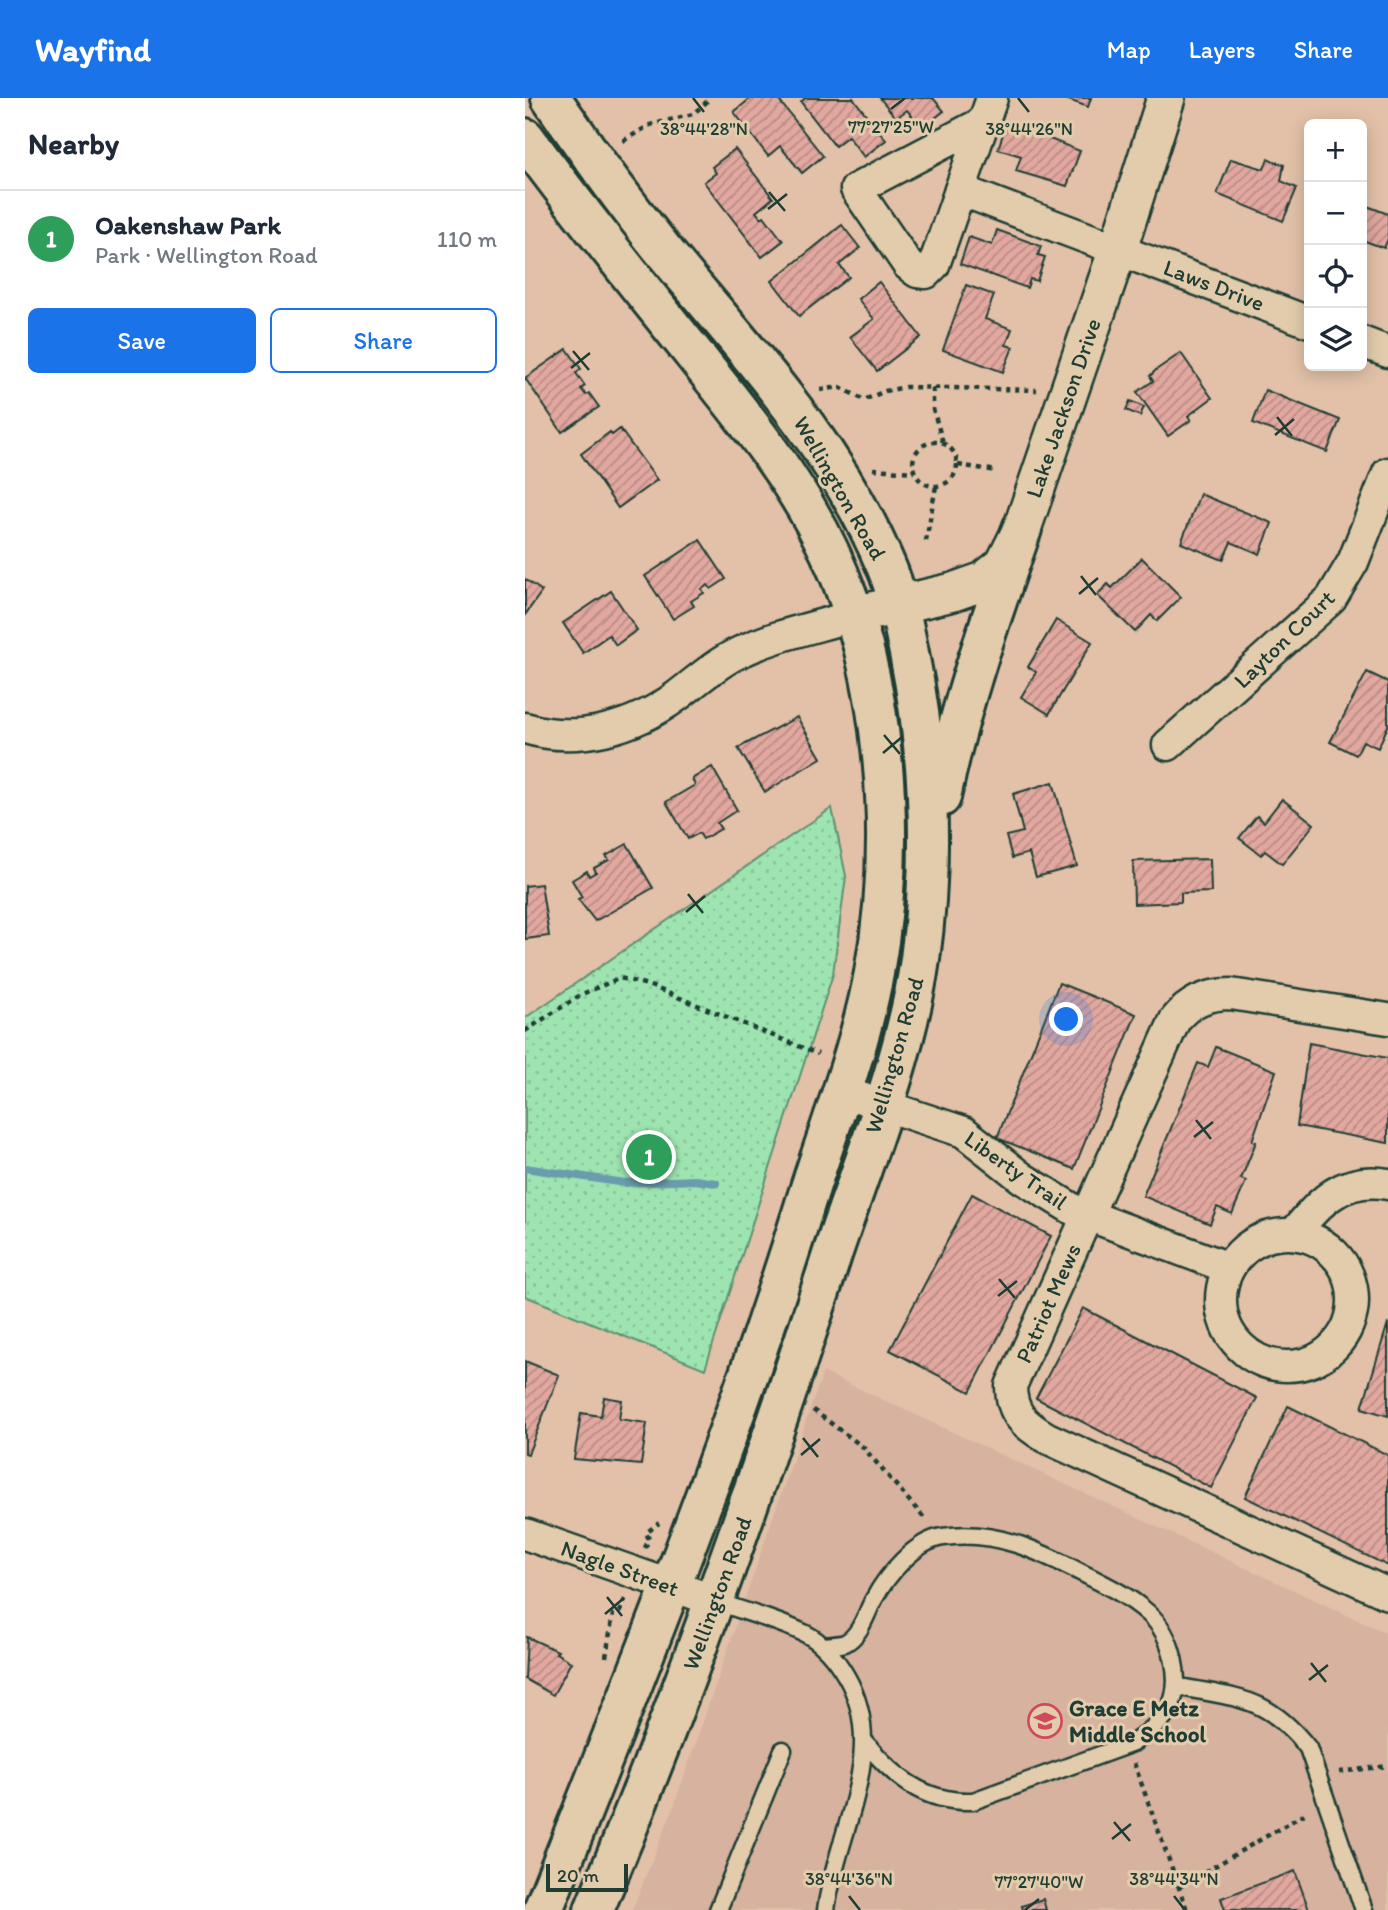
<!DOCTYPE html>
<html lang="en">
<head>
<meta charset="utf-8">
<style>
	body { margin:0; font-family:Itim,sans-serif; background:#f2f2f3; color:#1f2937 }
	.controls { position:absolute; right:21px; top:21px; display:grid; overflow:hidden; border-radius:10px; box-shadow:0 4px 18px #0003 }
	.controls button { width:63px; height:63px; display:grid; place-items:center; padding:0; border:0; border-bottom:2px solid #e0e1e3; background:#fff; color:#1f2937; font:35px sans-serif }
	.scale { position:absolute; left:21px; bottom:18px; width:82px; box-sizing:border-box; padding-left:7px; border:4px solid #1f3d34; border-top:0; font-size:19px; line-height:24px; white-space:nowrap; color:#1f3d34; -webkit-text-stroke:5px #e2ccab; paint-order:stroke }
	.you { position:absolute; left:542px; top:922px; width:24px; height:24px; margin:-18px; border:5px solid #fff; border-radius:50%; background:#1a73e8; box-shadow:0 0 0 10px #1a73e833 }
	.badge { display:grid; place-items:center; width:46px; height:46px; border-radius:50%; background:#1a73e8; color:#fff; font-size:23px; font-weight:700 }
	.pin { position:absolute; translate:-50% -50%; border:4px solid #fff; box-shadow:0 2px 7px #0006 }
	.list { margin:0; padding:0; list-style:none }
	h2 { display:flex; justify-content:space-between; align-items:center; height:91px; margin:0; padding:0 28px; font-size:30px }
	h2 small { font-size:23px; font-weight:400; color:#747a83 }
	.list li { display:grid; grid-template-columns:46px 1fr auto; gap:21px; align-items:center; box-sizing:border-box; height:98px; padding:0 28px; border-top:2px solid #e0e1e3 }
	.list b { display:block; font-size:26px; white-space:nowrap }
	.list p { margin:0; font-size:23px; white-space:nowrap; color:#747a83 }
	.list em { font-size:23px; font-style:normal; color:#747a83 }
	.actions { display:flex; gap:14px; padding:21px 28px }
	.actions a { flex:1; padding:16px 0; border:2px solid #1a73e8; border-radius:10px; text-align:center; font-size:24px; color:#1a73e8 }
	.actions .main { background:#1a73e8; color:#fff }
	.icon { flex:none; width:38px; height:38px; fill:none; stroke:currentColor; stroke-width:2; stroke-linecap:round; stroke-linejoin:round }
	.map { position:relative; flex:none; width:863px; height:1812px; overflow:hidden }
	header { display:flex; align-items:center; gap:42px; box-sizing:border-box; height:98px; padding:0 35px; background:#1a73e8; color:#fff }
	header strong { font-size:33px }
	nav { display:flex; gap:38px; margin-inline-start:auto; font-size:24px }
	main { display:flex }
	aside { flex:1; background:#fff }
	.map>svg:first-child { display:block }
	.built { fill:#d6b29f }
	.park { fill:url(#park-dots); stroke:#5e9072; stroke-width:2 }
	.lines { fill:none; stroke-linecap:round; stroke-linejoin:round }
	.stream { stroke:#699cac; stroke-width:8 }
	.building { fill:url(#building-hatch); stroke:#1f3d34; stroke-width:2 }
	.service-casing { stroke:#1f3d34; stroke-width:21 }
	.minor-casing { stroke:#1f3d34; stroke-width:35 }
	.tertiary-casing { stroke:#1f3d34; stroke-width:42 }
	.secondary-casing { stroke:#1f3d34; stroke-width:44 }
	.path { stroke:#1f3d34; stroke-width:4.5; stroke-dasharray:5 5; stroke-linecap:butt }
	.service { stroke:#e2ccab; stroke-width:16 }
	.minor { stroke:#e2ccab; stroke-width:30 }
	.tertiary { stroke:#e2ccab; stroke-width:37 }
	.secondary { stroke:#e2ccab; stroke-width:38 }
	.ticks { fill:none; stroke:#1f3d34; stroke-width:2.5 }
	.labels { text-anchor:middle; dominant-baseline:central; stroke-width:6; stroke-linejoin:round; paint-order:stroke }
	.street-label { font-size:23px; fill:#1f3d34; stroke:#e2ccab }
	.poi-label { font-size:23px; font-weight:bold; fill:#1f3d34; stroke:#e2ccab; text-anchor:start }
	.ticks-label { font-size:18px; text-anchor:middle; fill:#1f3d34; stroke:#e2ccab; stroke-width:6; stroke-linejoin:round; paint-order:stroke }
</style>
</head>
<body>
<header>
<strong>Wayfind</strong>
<nav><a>Map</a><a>Layers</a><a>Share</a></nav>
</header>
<main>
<aside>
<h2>Nearby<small></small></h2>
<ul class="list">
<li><span class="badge" style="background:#2e9e5b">1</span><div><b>Oakenshaw Park</b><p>Park · Wellington Road</p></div><em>110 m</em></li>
</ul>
<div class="actions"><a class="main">Save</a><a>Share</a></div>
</aside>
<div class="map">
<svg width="863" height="1812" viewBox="0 0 863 1812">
	<defs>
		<pattern id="park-dots" width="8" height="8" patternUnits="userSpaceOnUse" patternTransform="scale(1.75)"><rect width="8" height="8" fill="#9ee4b1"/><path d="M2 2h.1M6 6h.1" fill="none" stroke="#88c499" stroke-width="1.8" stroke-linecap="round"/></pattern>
		<pattern id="building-hatch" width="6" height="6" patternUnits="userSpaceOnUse" patternTransform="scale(1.75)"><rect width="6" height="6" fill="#e2a8a0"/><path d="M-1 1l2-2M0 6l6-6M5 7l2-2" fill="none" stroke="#b78a83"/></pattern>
	</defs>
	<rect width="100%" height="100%" fill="#e2c1a8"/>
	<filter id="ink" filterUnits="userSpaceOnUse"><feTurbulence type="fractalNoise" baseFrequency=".0143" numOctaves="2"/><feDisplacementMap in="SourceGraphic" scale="14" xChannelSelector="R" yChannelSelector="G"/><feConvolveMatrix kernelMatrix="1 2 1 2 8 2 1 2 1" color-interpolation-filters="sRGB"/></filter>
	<g filter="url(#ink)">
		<!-- built -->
		<polygon class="built" points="298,1274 863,1536 863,1812 107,1812 148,1711"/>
		<!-- park -->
		<polygon class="park" points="307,710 321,778 308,876 180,1271 0,1198 0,920"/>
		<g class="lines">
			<!-- stream -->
			<polyline class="stream" points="0,1070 100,1085 170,1082 191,1085"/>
		</g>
		<!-- building -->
		<g class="building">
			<polygon points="226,0 252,0 298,58 277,75 255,48 243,58 209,14"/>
			<polygon points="280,0 328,0 361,42 339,59 323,38 310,48 276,4"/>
			<polygon points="355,0 408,0 419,13 397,30 382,12 371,20"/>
			<polygon points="538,0 566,0 563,9"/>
			<polygon points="482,24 555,53 542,88 491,73 496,58 473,51"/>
			<polygon points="210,51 248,100 231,114 236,120 239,118 258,143 237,159 179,84 191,75 187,69"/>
			<polygon points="706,61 739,71 743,61 759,67 756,83 772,90 758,123 692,96"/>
			<polygon points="837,106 863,116 863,141 859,150 837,142"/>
			<polygon points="317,127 335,150 314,167 324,179 274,218 247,183"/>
			<polygon points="472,132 516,148 513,157 520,159 512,183 505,181 502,190 435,166 444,139 467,147"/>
			<polygon points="354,184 396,239 352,273 325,239 349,221 333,201"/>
			<polygon points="441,187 469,197 460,221 487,231 481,247 488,249 478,274 418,252"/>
			<polygon points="42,251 56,271 51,275 60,288 56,291 61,297 64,295 74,309 37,334 0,280"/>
			<polygon points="656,255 687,300 663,318 666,322 643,338 612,294 628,283 625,278 631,272"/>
			<polygon points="740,292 815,322 802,354 728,325"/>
			<polygon points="605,303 619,309 615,318 601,312"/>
			<polygon points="95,331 132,382 93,410 56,356 85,334 87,337"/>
			<polygon points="675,396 747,425 735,456 706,444 698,462 656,445"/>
			<polygon points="175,442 201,481 186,491 183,487 177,491 179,495 166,503 169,508 148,521 120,478"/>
			<polygon points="617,460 656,499 632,523 626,517 610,534 572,497 583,486 587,490"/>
			<polygon points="0,481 17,493 0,517"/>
			<polygon points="86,493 112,532 91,547 84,537 58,555 38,525"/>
			<polygon points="531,522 567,544 524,616 496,599 511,574 503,569"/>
			<polygon points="842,574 863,584 863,628 853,650 838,643 831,657 805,644"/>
			<polygon points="272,619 296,660 240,694 213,650"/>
			<polygon points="187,669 212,712 192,725 196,731 178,741 174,735 163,741 141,704 170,687 167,681"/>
			<polygon points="528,684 552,768 511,779 504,755 487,760 481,738 498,734 488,696"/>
			<polygon points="757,701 789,726 757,766 740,753 736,757 714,740 732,718 739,724"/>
			<polygon points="102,746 128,790 70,823 53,801 57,799 47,782 62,773 64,778 71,774 69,770 84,762 81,758"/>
			<polygon points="685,761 686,794 656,795 656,804 609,806 608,763"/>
			<polygon points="16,786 24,838 0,841 0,788"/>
			<polygon points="534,885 611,916 549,1071 472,1040"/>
			<polygon points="784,945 863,960 863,1045 772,1028"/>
			<polygon points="691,949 751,973 727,1043 731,1044 716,1081 721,1083 707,1116 692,1109 685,1126 618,1098 673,965 683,969"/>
			<polygon points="447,1096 526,1138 445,1294 365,1252"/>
			<polygon points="558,1210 732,1300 686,1390 511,1300"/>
			<polygon points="863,1225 863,1318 837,1310"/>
			<polygon points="0,1263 34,1277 3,1356 0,1355"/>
			<polygon points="79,1299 97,1302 94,1321 122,1325 116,1367 49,1361 56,1315 76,1318"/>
			<polygon points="763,1308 863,1357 863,1468 720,1399"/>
			<polygon points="2,1539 33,1553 31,1555 46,1564 28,1597 0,1581"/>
			<polygon points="770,1773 784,1812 700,1812 696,1800"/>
			<polygon points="518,1801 521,1812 498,1812 497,1808"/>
		</g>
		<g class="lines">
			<!-- service casing -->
			<g class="service-casing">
				<g id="service">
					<path d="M190 1503C220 1514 252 1522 281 1536 299 1545 311 1561 321 1578 365 1653 311 1735 301 1812"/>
					<path d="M299 1548C305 1547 314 1547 320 1545 336 1537 341 1515 349 1501 362 1477 390 1443 418 1439 470 1431 514 1453 559 1476 581 1487 604 1498 623 1515 647 1536 660 1584 643 1613 635 1626 621 1636 608 1645L448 1703C399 1705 369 1679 339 1643"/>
					<path d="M651 1588C713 1601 741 1597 783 1650L839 1812"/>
					<polyline points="193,1812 258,1652"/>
				</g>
			</g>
			<!-- minor casing -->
			<g class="minor-casing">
				<g id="minor">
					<path d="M459 24 331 91 383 167 392 174 401 175 409 167C428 111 448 56 467 0"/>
					<polyline points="435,92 784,224"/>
					<polyline points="837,244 863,254"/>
					<path d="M0 630C52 646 109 630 152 598 172 583 190 566 213 555 249 537 292 529 330 517"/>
					<polyline points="643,647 806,501 828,464 863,375"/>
					<path d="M863 921 706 896C683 896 665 903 650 922L486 1288C486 1316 500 1327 522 1340L863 1496"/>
					<polyline points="315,993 439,1034 497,1080 549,1112 704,1170"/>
					<circle cx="762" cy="1202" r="66"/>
					<path d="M769 1136C794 1103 819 1078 863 1086"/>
					<polyline points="0,1436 190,1503"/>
				</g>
			</g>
			<!-- tertiary casing -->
			<g class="tertiary-casing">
				<polyline id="tertiary" points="330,517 428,494 459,483 479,467 497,431 593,151 641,0"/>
			</g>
			<!-- secondary casing -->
			<g class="secondary-casing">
				<g id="secondary">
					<path d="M26 0C61 51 99 104 138 152 220 252 311 347 361 468 373 496 378 526 384 555 404 655 409 759 395 861 382 957 338 1065 307 1157 236 1378 159 1597 69 1812"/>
					<path d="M0 40C54 114 111 184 168 255 219 319 270 380 305 455 362 578 373 743 349 875 335 952 302 1034 279 1109 205 1348 111 1579 18 1812"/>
					<path d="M416 699C435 607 466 520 497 431"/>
				</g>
			</g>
			<!-- path -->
			<g class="path">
				<polyline points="98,43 125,27 168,16 186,0"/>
				<polyline points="408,290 408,311 418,345"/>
				<polyline points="295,292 315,289 339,302 360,293 381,289 512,292"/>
				<circle cx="410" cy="366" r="22"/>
				<polyline points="433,367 472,373"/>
				<polyline points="348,371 389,374"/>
				<polyline points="401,443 411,388"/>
				<polyline points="0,933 57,896 95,880 123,887 293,956"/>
				<polyline points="288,1312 338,1349 400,1421"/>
				<polyline points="120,1450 124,1441 121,1435 134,1425"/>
				<polyline points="81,1559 88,1516 95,1514 100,1501"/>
				<polyline points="609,1665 662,1812"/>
				<polyline points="814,1674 863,1668"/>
				<polyline points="654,1789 783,1714"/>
			</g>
			<!-- service -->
			<use href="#service" class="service"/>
			<!-- minor -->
			<use href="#minor" class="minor"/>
			<!-- tertiary -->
			<use href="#tertiary" class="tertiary"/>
			<!-- secondary -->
			<use href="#secondary" class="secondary"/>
		</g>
	</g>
	<!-- ticks -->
	<path class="ticks" d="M168 0 179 14M493 0 504 14M366 11 380 0M244 94 260 113M243 111 262 96M48 253 64 272M46 270 65 255M752 319 767 338M750 337 769 321M556 478 571 497M554 496 573 480M359 637 375 656M358 655 377 639M163 796 178 815M161 814 180 798M671 1022 686 1041M669 1039 688 1024M474 1181 490 1200M473 1198 492 1183M278 1340 293 1359M276 1357 295 1341M82 1499 97 1518M80 1516 99 1500M786 1565 801 1584M784 1582 803 1567M589 1724 605 1743M587 1741 606 1726M324 1798 335 1812M649 1798 660 1812M500 1812 514 1801"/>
	<!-- icons -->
	<defs>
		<g id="school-ring" transform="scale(1.75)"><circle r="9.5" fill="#e2ccab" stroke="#d1495b" stroke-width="1.5"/><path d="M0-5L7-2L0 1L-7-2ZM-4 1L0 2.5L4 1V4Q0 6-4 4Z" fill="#d1495b"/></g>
	</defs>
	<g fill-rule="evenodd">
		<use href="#school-ring" x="520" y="1623"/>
	</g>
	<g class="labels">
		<!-- street labels -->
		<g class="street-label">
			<text transform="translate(689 187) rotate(21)">Laws Drive</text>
			<text transform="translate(538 310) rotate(-71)">Lake Jackson Drive</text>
			<text transform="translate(315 390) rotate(60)">Wellington Road</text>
			<text transform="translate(759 541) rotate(-44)">Layton Court</text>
			<text transform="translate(369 957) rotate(-74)">Wellington Road</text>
			<text transform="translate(491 1072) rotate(35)">Liberty Trail</text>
			<text transform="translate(523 1205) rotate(-66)">Patriot Mews</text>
			<text transform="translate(95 1470) rotate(20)">Nagle Street</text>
			<text transform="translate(192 1495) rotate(-70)">Wellington Road</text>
		</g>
		<!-- poi labels -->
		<g class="poi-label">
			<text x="544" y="1610">Grace E Metz<tspan x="544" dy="26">Middle School</tspan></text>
		</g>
	</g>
	<g class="ticks-label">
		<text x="366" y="35">77°27'25"W</text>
		<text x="504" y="37">38°44'26"N</text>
		<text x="179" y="37">38°44'28"N</text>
		<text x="324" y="1787">38°44'36"N</text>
		<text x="649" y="1787">38°44'34"N</text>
		<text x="514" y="1790">77°27'40"W</text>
	</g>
</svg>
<div class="controls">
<button>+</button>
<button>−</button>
<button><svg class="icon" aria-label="locate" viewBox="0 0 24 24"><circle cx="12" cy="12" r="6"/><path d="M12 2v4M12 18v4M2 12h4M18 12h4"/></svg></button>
<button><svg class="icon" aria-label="layers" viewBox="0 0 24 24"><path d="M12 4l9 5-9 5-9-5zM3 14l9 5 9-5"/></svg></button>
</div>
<div class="scale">20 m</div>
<div class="you"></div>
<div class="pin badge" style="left:124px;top:1059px;background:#2e9e5b">1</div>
</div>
</main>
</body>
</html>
